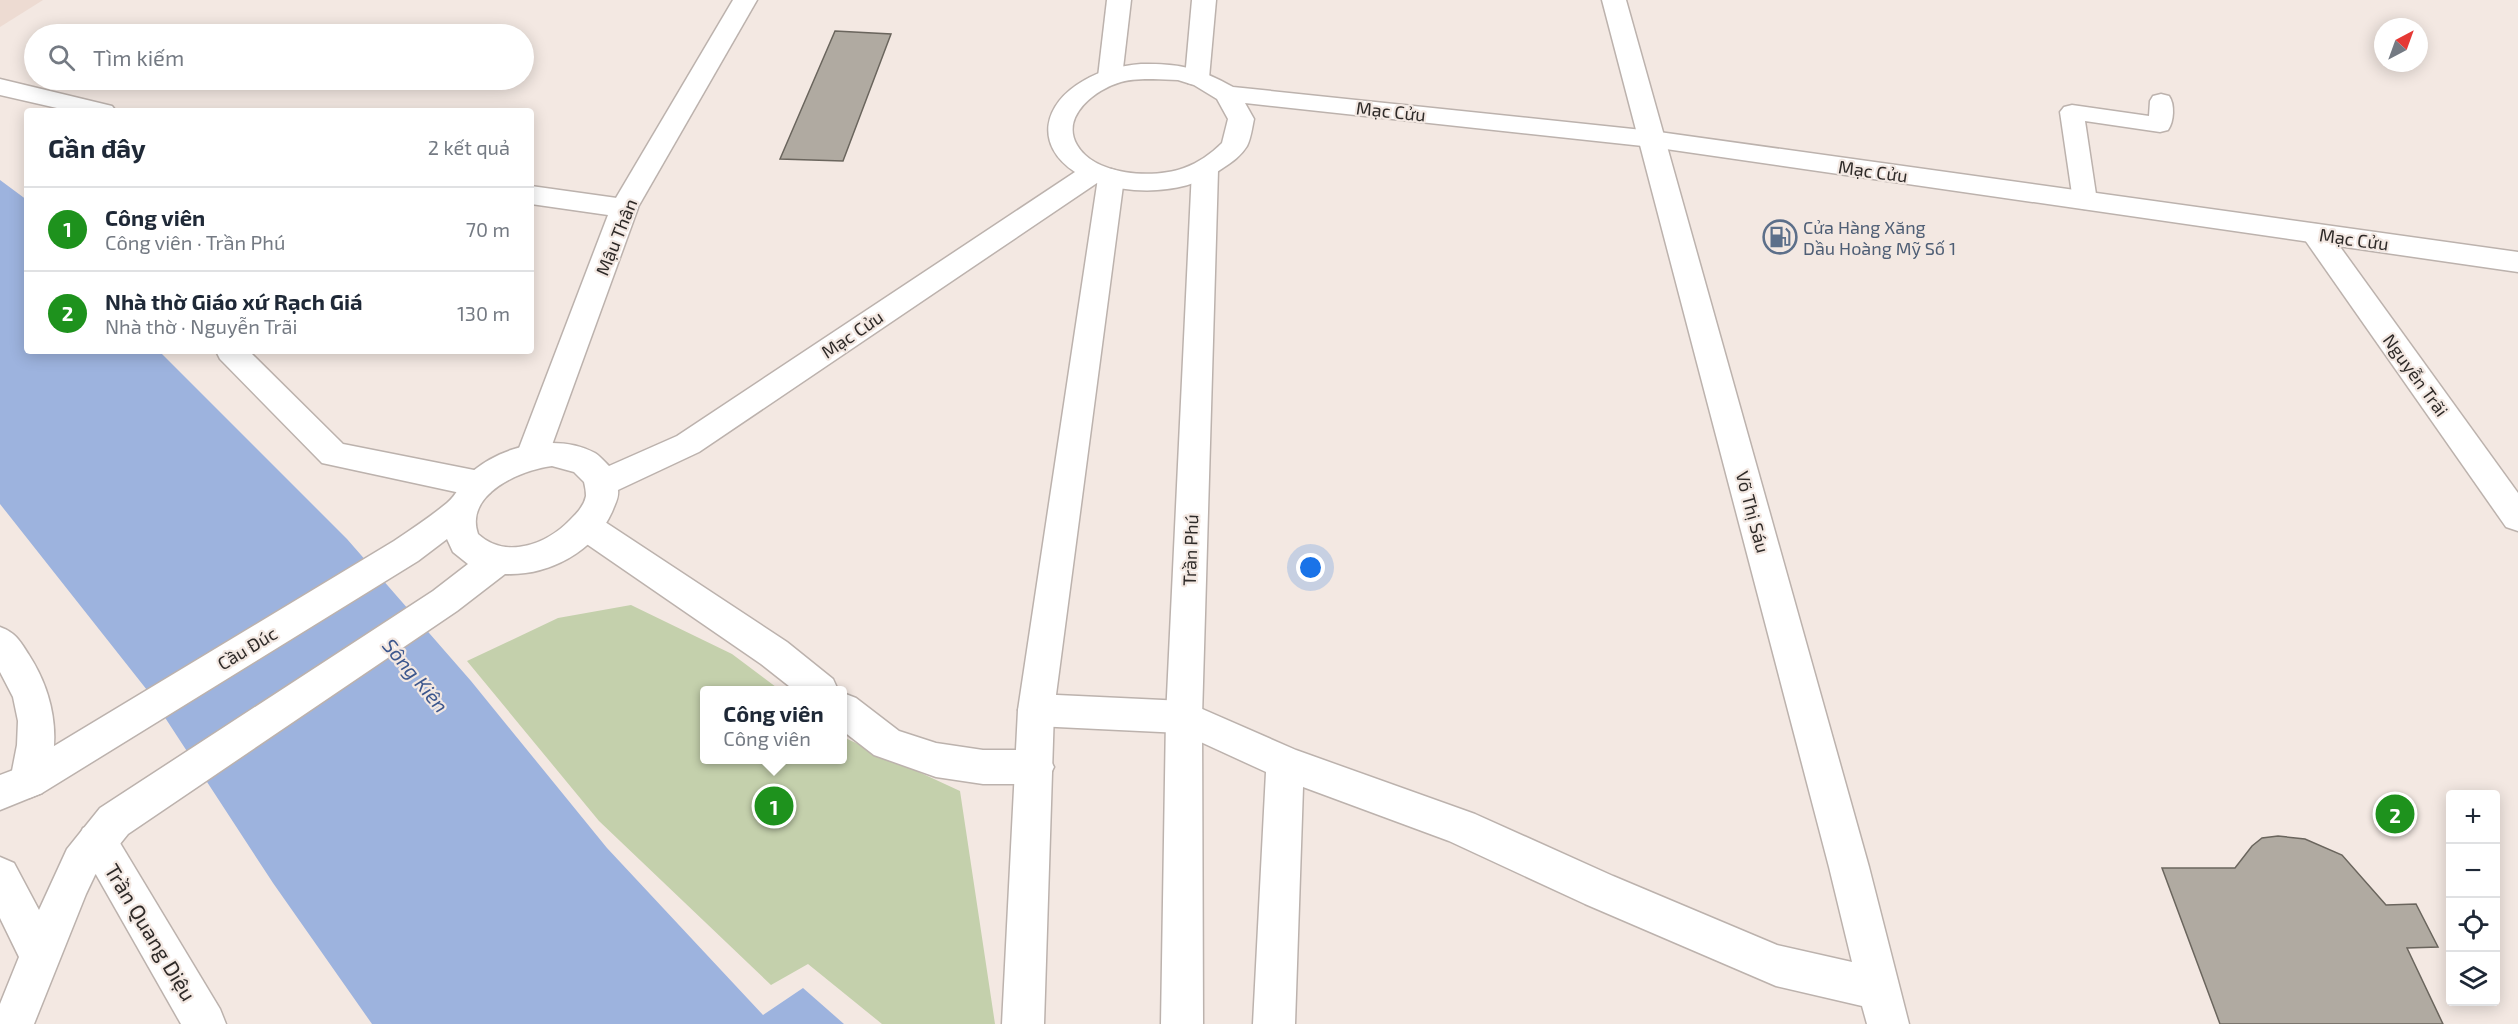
<!DOCTYPE html>
<html lang="vi">
<head>
<meta charset="utf-8">
<style>
	body { margin:0; font-family:"Exo 2",sans-serif; background:#f2f2f3; color:#1f2937 }
	.controls { position:absolute; right:18px; bottom:18px; display:grid; overflow:hidden; border-radius:6px; box-shadow:0 3px 15px #0003 }
	.controls button { width:54px; height:54px; display:grid; place-items:center; padding:0; border:0; border-bottom:2px solid #e0e1e3; background:#fff; color:#1f2937; font:30px sans-serif }
	.compass { position:absolute; left:2374px; top:18px; width:54px; height:54px; border-radius:50%; background:#fff; box-shadow:0 3px 15px #0003; rotate:41deg }
	.you { position:absolute; left:1311px; top:568px; width:21px; height:21px; margin:-15px; border:4px solid #fff; border-radius:50%; background:#1a73e8; box-shadow:0 0 0 9px #1a73e833 }
	.badge { display:grid; place-items:center; width:39px; height:39px; border-radius:50%; background:#1e921d; color:#fff; font-size:20px; font-weight:700 }
	.pin { position:absolute; translate:-50% -50%; border:3px solid #fff; box-shadow:0 2px 6px #0006 }
	.popup { position:absolute; left:700px; top:686px; width:147px; height:78px; box-sizing:border-box; display:grid; place-content:center; border-radius:6px; background:#fff; filter:drop-shadow(0 2px 4px #0005); font-size:20px; white-space:nowrap; color:#747a83 }
	.popup b { font-size:22px; color:#1f2937 }
	.popup::after { content:''; position:absolute; left:50%; top:100%; margin-left:-12px; border:12px solid transparent; border-top-color:#fff }
	.list { margin:0; padding:0; list-style:none }
	h2 { display:flex; justify-content:space-between; align-items:center; height:78px; margin:0; padding:0 24px; font-size:26px }
	h2 small { font-size:20px; font-weight:400; color:#747a83 }
	.list li { display:grid; grid-template-columns:39px 1fr auto; gap:18px; align-items:center; box-sizing:border-box; height:84px; padding:0 24px; border-top:2px solid #e0e1e3 }
	.list b { display:block; font-size:22px; white-space:nowrap }
	.list p { margin:0; font-size:20px; white-space:nowrap; color:#747a83 }
	.list em { font-size:20px; font-style:normal; color:#747a83 }
	.icon { flex:none; width:33px; height:33px; fill:none; stroke:currentColor; stroke-width:2; stroke-linecap:round; stroke-linejoin:round }
	.map { position:relative; flex:none; width:2518px; height:1024px; overflow:hidden }
	.search { position:absolute; background:#fff; box-shadow:0 3px 15px #0003; left:24px; top:24px; width:510px; height:66px; display:flex; align-items:center; gap:15px; box-sizing:border-box; padding:0 21px; border-radius:33px; color:#747a83; font-size:22px }
	.panel { position:absolute; background:#fff; box-shadow:0 3px 15px #0003; left:24px; top:108px; width:510px; height:246px; border-radius:6px }
	.map>svg:first-child { display:block }
	.built { fill:#eddbd2 }
	.green { fill:#c4d0ac }
	.water { fill:#9db3de }
	.building { fill:#b0aaa1; stroke:#6a655d; stroke-width:1.5 }
	.lines { fill:none; stroke-linecap:round; stroke-linejoin:round }
	.service-casing { stroke:#bcb2ad; stroke-width:3 }
	.minor-casing { stroke:#bcb2ad; stroke-width:3 }
	.tertiary-casing { stroke:#bcb2ad; stroke-width:3 }
	.secondary-casing { stroke:#bcb2ad; stroke-width:3 }
	.primary-casing { stroke:#bcb2ad; stroke-width:3 }
	.service { fill:#fff; fill-rule:evenodd }
	.minor { fill:#fff; fill-rule:evenodd }
	.tertiary { fill:#fff; fill-rule:evenodd }
	.secondary { fill:#fff; fill-rule:evenodd }
	.primary { fill:#fff; fill-rule:evenodd }
	.labels { text-anchor:middle; dominant-baseline:central; stroke-width:4.5; stroke-linejoin:round; paint-order:stroke }
	.street-label { font-size:18px; fill:#2e2a28; stroke:#f3e8e2 }
	.service-label { font-size:18px; fill:#4e5e75; stroke:#f3e8e2; text-anchor:start }
	.water-label { font-size:20px; font-style:italic; fill:#3b568d; stroke:#f3e8e2 }
	.near-street-label { font-size:21px; fill:#2e2a28; stroke:#f3e8e2 }
</style>
</head>
<body>
<div class="map">
<svg width="2518" height="1024" viewBox="0 0 2518 1024">
	<rect width="100%" height="100%" fill="#f3e8e2"/>
	<!-- built -->
	<polygon class="built" points="0,0 43,0 0,27"/>
	<!-- green -->
	<polygon class="green" points="631,605 732,654 780,690 705,690 705,760 843,760 843,737 960,791 995,1024 882,1024 808,964 771,985 599,821 467,661 558,618"/>
	<!-- water -->
	<polygon class="water" points="0,180 27,200 27,351 159,351 347,539 471,681 607,848 763,1015 803,988 844,1024 372,1024 273,883 147,690 0,504"/>
	<!-- building -->
	<g class="building">
		<polygon points="835,31 891,34 843,161 780,159"/>
		<polygon points="2278,836 2305,839 2342,855 2386,905 2416,904 2438,947 2407,948 2443,1024 2220,1024 2162,868 2235,868 2252,846 2262,838"/>
	</g>
	<g class="lines">
		<!-- service casing -->
		<g class="service-casing">
			<path id="service" d="M2161 94 2169 96C2175 104 2174 122 2168 130L2160 132 2085 121 2097 201 2094 207 2085 209 2076 207 2073 201 2060 112 2064 107 2072 105 2149 116 2150 101 2153 96Z"/>
		</g>
		<!-- minor casing -->
		<g class="minor-casing">
			<g id="minor">
				<polygon points="733,0 757,0 634,214 624,217 614,214 610,208"/>
				<polygon points="1602,0 1626,0 1869,867 1909,1024 1867,1024 1862,1006 1776,986 1585,904 1449,841 1303,787 1295,1024 1253,1024 1266,772 1181,733 1036,726 1023,721 1018,710 1023,699 1036,694 1184,701 1296,750 1475,814 1613,876 1777,945 1852,962 1829,867"/>
				<polygon points="2315,224 2325,226 2518,493 2518,531 2506,527 2305,240 2301,233 2305,226"/>
				<polygon points="216,351 249,351 343,444 479,471 490,475 495,484 490,493 479,497 322,463 220,359"/>
				<polygon points="587,514 599,518 787,642 833,679 838,690 794,690 761,664 575,536 570,527 575,518"/>
				<path d="M0 627C16 633 20 641 29 655 56 697 63 747 42 793L29 798 16 793 10 781 17 745 18 721 13 697 0 672Z"/>
				<polygon points="843,693 856,698 899,731 936,743 983,750 1035,750 1048,755 1054,767 1048,779 1035,784 983,784 936,777 874,755 843,731"/>
				<polygon points="97,823 111,828 220,1009 226,1024 181,1024 77,841 83,828"/>
			</g>
		</g>
		<!-- tertiary casing -->
		<g class="tertiary-casing">
			<g id="tertiary">
				<polygon points="0,79 112,106 116,111 70,111 0,95"/>
				<polygon points="531,186 624,199 634,202 638,208 548,456 543,465 532,468 521,465 516,456 608,215 531,204"/>
			</g>
		</g>
		<!-- secondary casing -->
		<g class="secondary-casing">
			<g id="secondary">
				<polygon points="1107,0 1131,0 1122,77 1119,82 1110,84 1101,82 1098,77"/>
				<polygon points="1192,0 1216,0 1209,78 1206,83 1197,85 1188,83 1185,78"/>
				<polygon points="1205,162 1214,164 1218,170 1202,717 1203,1024 1161,1024 1166,717 1192,170 1196,164"/>
				<polygon points="1111,169 1120,172 1124,178 1054,710 1044,1024 1002,1024 1018,710 1098,178 1102,172"/>
			</g>
		</g>
		<!-- primary casing -->
		<g class="primary-casing">
			<path id="primary" d="M1141 64C1179 63 1199 68 1233 87L1652 131 2518 252V272L1652 147 1245 103 1254 119C1252 128 1251 138 1247 146 1241 156 1232 162 1223 168 1187 194 1137 195 1097 183L699 452 618 490C619 498 615 504 612 512 594 552 548 576 505 574L457 611 128 834 95 875 86 894 34 1024H0V1004L19 957 0 918V857L14 863 39 910 67 849 100 808 433 591 468 564 453 552 447 539 418 561 42 793 0 810V775L16 769 394 541C412 529 430 517 447 503 457 495 462 480 473 471 504 445 558 433 595 453 600 456 605 462 609 466L677 436 1075 172C1034 145 1043 104 1083 81 1101 70 1120 66 1141 64ZM1153 79 1178 80 1194 85 1217 99 1228 119 1222 143C1212 153 1198 163 1184 168 1154 179 1095 176 1077 145 1060 116 1096 89 1121 82 1131 79 1142 79 1153 79ZM552 466 574 472 584 482C585 486 586 492 586 496 584 506 577 513 570 520 547 544 506 560 478 534 464 494 521 470 552 466Z"/>
		</g>
		<!-- service -->
		<use href="#service" class="service"/>
		<!-- minor -->
		<use href="#minor" class="minor"/>
		<!-- tertiary -->
		<use href="#tertiary" class="tertiary"/>
		<!-- secondary -->
		<use href="#secondary" class="secondary"/>
		<!-- primary -->
		<use href="#primary" class="primary"/>
	</g>
	<!-- icons -->
	<defs>
		<g id="fuel-ring" transform="scale(1.725)"><circle r="9.5" fill="#f3e8e2" stroke="#5c6f8a" stroke-width="1.5"/><path d="M-5.5-6h7V0h2V4h1.3V-2.5L3-4.5l.8-.8L6-3V5H2.5V1h-1V6h-7ZM-4.2-4.7v3.2H.2V-4.7Z" fill="#5c6f8a"/></g>
	</defs>
	<g fill-rule="evenodd">
		<use href="#fuel-ring" x="1780" y="237"/>
	</g>
	<g class="labels">
		<!-- street labels -->
		<g class="street-label">
			<text transform="translate(1391 111) rotate(6)">Mạc Cửu</text>
			<text transform="translate(1873 171) rotate(8)">Mạc Cửu</text>
			<text transform="translate(616 237) rotate(-68)">Mậu Thân</text>
			<text transform="translate(2354 239) rotate(8)">Mạc Cửu</text>
			<text transform="translate(852 334) rotate(-34)">Mạc Cửu</text>
			<text transform="translate(2416 375) rotate(54)">Nguyễn Trãi</text>
			<text transform="translate(1753 512) rotate(75)">Võ Thị Sáu</text>
			<text transform="translate(1190 550) rotate(-88)">Trần Phú</text>
			<text transform="translate(247 648) rotate(-31)">Cầu Đúc</text>
		</g>
		<!-- service labels -->
		<g class="service-label">
			<text x="1803" y="227">Cửa Hàng Xăng<tspan x="1803" dy="21">Dầu Hoàng Mỹ Số 1</tspan></text>
		</g>
		<!-- water labels -->
		<g class="water-label">
			<text transform="translate(416 675) rotate(50)">Sông Kiên</text>
		</g>
		<!-- near-street labels -->
		<g class="near-street-label">
			<text transform="translate(151 932) rotate(59)">Trần Quang Diệu</text>
		</g>
	</g>
</svg>
<div class="controls">
<button>+</button>
<button>−</button>
<button><svg class="icon" aria-label="locate" viewBox="0 0 24 24"><circle cx="12" cy="12" r="6"/><path d="M12 2v4M12 18v4M2 12h4M18 12h4"/></svg></button>
<button><svg class="icon" aria-label="layers" viewBox="0 0 24 24"><path d="M12 4l9 5-9 5-9-5zM3 14l9 5 9-5"/></svg></button>
</div>
<svg class="compass" viewBox="-18 -18 36 36"><path d="M0-13l5 13h-10z" fill="#e53935"/><path d="M0 13l5-13h-10z" fill="#747a83"/></svg>
<div class="you"></div>
<div class="pin badge" style="left:774px;top:806px">1</div>
<div class="popup"><b>Công viên</b>Công viên</div>
<div class="pin badge" style="left:2395px;top:814px">2</div>
<div class="search"><svg class="icon" aria-label="search" viewBox="0 0 24 24"><circle cx="10" cy="10" r="6"/><path d="M15 15l6 6"/></svg>Tìm kiếm</div>
<section class="panel">
<h2>Gần đây<small>2 kết quả</small></h2>
<ul class="list">
<li><span class="badge">1</span><div><b>Công viên</b><p>Công viên · Trần Phú</p></div><em>70 m</em></li>
<li><span class="badge">2</span><div><b>Nhà thờ Giáo xứ Rạch Giá</b><p>Nhà thờ · Nguyễn Trãi</p></div><em>130 m</em></li>
</ul>
</section>
</div>
</body>
</html>
